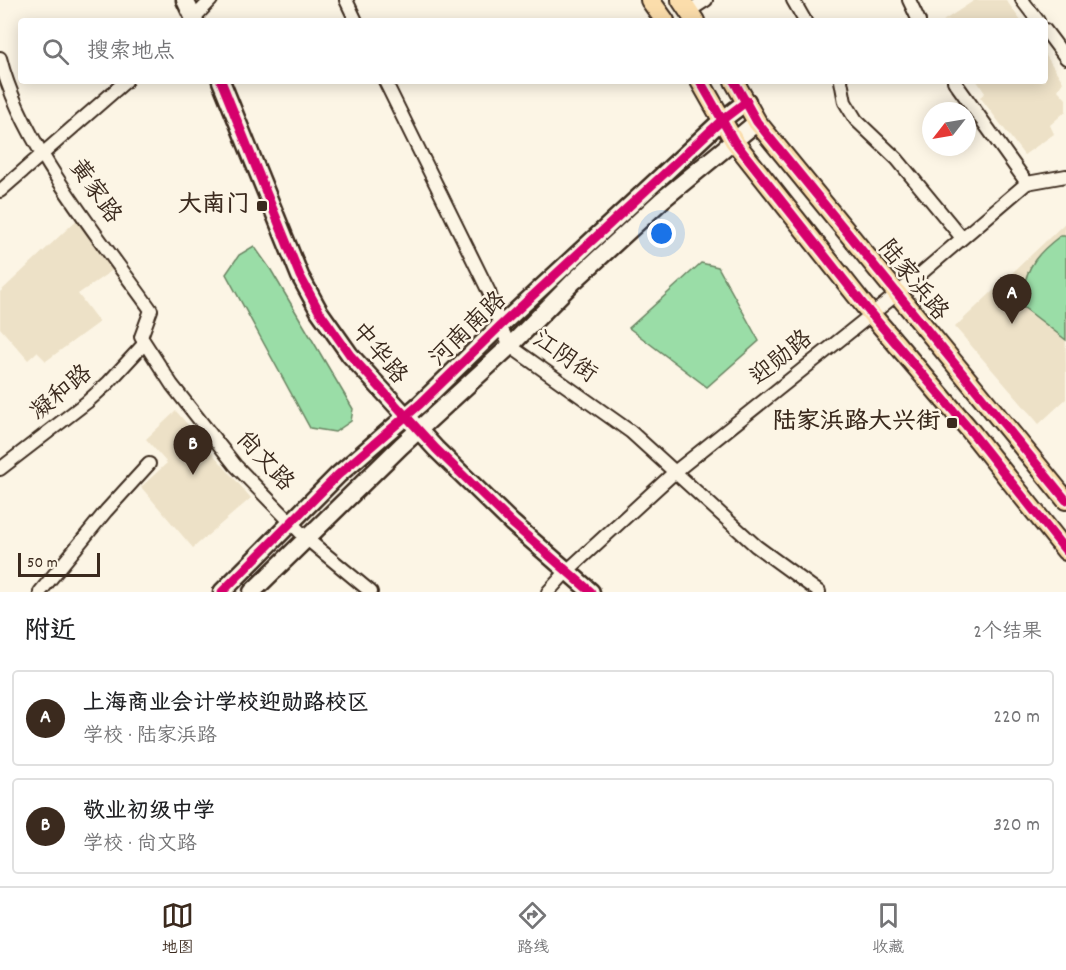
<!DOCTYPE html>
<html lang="zh">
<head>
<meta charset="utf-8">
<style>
	body { margin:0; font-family:Dekko,"LXGW WenKai TC",sans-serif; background:#f2f2f2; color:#202124 }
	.compass { position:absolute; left:922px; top:102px; width:54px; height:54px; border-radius:50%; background:#fff; box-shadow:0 3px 15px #0003; rotate:239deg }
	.scale { position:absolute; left:18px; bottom:15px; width:82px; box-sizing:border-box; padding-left:6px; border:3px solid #3b2a1e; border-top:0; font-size:16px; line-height:21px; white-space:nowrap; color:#3b2a1e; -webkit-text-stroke:4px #fcf5e5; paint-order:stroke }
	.you { position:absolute; left:662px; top:234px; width:21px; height:21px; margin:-15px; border:4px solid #fff; border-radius:50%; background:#1a73e8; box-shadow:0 0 0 9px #1a73e833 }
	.badge { display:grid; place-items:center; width:39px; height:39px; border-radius:50%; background:#3b2a1e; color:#fff; font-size:20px; font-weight:700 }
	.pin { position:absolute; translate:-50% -50px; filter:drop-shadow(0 2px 3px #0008) }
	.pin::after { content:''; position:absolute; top:32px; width:21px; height:18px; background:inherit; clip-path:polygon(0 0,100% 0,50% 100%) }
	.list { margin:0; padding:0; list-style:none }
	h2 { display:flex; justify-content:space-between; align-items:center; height:78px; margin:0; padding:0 24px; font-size:26px }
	h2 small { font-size:20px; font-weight:400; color:#757577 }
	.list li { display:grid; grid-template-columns:39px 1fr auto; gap:18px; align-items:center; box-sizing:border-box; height:96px; margin:0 12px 12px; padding:0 12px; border:2px solid #e0e0e0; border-radius:6px }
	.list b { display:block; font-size:22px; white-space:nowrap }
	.list p { margin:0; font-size:20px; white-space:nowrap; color:#757577 }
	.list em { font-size:20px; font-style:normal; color:#757577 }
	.icon { flex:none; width:33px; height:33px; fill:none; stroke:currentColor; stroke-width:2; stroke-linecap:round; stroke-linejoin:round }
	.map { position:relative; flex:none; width:1066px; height:592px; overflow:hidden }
	.search { position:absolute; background:#fff; box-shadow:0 3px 15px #0003; left:18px; right:18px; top:18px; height:66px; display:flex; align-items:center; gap:15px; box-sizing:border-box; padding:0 21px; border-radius:6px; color:#757577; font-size:22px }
	.sheet { height:294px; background:#fff }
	nav { display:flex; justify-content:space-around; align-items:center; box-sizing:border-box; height:84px; border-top:2px solid #e0e0e0; background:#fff; font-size:16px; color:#757577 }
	nav a { display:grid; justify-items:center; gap:3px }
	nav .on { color:#3b2a1e }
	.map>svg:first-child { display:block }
	.built { fill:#ede1c7 }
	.green { fill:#9adda7; stroke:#6a8462; stroke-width:1.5 }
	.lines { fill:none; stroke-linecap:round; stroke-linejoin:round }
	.street-casing { stroke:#3b2a1e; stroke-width:16 }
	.secondary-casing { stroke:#3b2a1e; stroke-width:21 }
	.primary-casing { stroke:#3b2a1e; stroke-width:22 }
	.street { stroke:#fcf5e5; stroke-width:12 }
	.secondary { stroke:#fcf5e5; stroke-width:16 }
	.primary { stroke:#fbddab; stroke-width:18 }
	.cycleway-casing { stroke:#fcf5e5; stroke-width:13 }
	.cycleway { stroke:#d6006c; stroke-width:9 }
	.poi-dot { fill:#3b2a1e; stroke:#fcf5e5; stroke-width:2 }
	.labels { text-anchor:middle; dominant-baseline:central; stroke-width:5; stroke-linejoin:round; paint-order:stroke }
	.street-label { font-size:24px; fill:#3b2a1e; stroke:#fcf5e5 }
	.poi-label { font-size:24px; font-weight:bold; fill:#3b2a1e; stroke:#fcf5e5; text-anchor:end }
</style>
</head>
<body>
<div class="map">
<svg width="1066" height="592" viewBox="0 0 1066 592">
	<rect width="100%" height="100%" fill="#fcf5e5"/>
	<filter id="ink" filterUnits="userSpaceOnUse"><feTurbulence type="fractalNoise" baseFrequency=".0167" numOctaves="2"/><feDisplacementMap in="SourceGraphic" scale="12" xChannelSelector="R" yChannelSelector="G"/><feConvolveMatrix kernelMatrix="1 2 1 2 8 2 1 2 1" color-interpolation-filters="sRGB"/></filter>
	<g filter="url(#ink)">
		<!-- built -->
		<g class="built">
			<polygon points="975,0 1006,0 1021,21 943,21"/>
			<polygon points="1045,54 1063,82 1058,90 1066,99 1066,111 1050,125 1054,134 1024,155 980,97 985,93 977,81 1045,81"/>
			<polygon points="81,216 117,267 78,294 99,322 46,361 37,352 28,360 0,328 0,292"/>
			<polygon points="1065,223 1066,399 1039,424 955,327"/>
			<polygon points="176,411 251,498 193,548 141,487 167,463 146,439"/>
		</g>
		<!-- green -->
		<g class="green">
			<path d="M1060 236H1066V340L1001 290 1009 281 1023 291C1027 265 1039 252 1060 236Z"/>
			<polygon points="254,246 271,270 353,409 351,421 335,432 310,428 226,274 239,255"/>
			<polygon points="701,263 718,267 759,341 707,387 629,328"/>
		</g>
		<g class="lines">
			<!-- street casing -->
			<g class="street-casing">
				<g id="street">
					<polyline points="346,0 356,21"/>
					<polyline points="793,0 805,21"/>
					<polyline points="909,0 919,21"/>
					<polyline points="1022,0 1038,21"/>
					<polyline points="689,11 706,0"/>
					<polyline points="191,21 211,0"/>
					<polyline points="1045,30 1066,58"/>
					<path d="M0 58C21 144 100 238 151 310L141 337 172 385 235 465 307 539 371 592"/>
					<polyline points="385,81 489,292 500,326 510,346 631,432 756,546 819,592"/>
					<polyline points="841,81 845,102 856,120 897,159 962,238"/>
					<polyline points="954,81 1027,183 1066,176"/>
					<polyline points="0,191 126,81"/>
					<polyline points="0,469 87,402 108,383 144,344"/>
					<polyline points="40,592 106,511 149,464"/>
					<polyline points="548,592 567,571 676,471 897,294 1027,183"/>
				</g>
			</g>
			<!-- secondary casing -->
			<g class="secondary-casing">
				<g id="secondary">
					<polyline points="185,0 195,21"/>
					<polyline points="221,81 300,276 319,311 350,355 436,449 512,523 591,592"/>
					<polyline points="222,592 338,475 420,404 500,326 722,120 747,101"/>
					<polyline points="252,592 401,446 510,346 574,281 662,200 757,122"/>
				</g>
			</g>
			<!-- primary casing -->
			<g class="primary-casing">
				<g id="primary">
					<polyline points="650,0 665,21"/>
					<polyline points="681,0 695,21"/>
					<polyline points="700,81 734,141 871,314 969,429 1066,551"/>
					<polyline points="734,81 757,122 1066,500"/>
				</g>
			</g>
			<!-- street -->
			<use href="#street" class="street"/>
			<!-- secondary -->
			<use href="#secondary" class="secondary"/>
			<!-- primary -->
			<use href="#primary" class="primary"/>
			<!-- cycleway casing -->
			<g class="cycleway-casing">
				<g id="cycleway">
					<polyline points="221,81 300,276 319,311 350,355 436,449 512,523 591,592"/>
					<polyline points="700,81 734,141 871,314 969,429 1066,551"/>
					<polyline points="734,81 757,122 1066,500"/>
					<polyline points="222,592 338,475 420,404 500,326 722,120 747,101"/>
				</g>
			</g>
			<!-- cycleway -->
			<use href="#cycleway" class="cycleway"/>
		</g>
	</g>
	<!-- markers -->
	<g class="poi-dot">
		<rect x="256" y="200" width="12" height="12" rx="3"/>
		<rect x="946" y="417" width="12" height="12" rx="3"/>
	</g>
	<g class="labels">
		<!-- street labels -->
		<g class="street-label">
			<text transform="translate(94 192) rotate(55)">黄家路</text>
			<text transform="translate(912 281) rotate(51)">陆家浜路</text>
			<text transform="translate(469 330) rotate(-44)">河南南路</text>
			<text transform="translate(378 354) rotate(50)">中华路</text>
			<text transform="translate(564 358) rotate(35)">江阴街</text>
			<text transform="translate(782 359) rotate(-39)">迎勋路</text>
			<text transform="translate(62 394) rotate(-40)">凝和路</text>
			<text transform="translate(264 462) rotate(47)">尚文路</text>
		</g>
		<!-- poi labels -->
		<g class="poi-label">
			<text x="250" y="206">大南门</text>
			<text x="940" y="423">陆家浜路大兴街</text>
		</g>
	</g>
</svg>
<svg class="compass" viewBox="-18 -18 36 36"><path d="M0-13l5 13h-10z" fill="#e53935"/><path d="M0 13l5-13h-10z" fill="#757577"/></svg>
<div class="scale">50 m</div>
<div class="you"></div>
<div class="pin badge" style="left:1012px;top:324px">A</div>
<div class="pin badge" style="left:193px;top:475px">B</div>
<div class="search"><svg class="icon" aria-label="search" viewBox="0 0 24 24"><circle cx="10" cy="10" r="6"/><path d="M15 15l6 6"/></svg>搜索地点</div>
</div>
<section class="sheet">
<h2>附近<small>2个结果</small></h2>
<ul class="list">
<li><span class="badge">A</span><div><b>上海商业会计学校迎勋路校区</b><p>学校 · 陆家浜路</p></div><em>220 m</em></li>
<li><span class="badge">B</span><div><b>敬业初级中学</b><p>学校 · 尚文路</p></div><em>320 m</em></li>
</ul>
</section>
<nav>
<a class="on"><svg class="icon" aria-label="map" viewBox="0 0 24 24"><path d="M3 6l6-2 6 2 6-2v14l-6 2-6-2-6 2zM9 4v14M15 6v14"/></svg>地图</a>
<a><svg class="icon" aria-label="directions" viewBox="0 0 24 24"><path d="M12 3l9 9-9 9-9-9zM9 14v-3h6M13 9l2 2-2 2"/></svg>路线</a>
<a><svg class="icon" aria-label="saved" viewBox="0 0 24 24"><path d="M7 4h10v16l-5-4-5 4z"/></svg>收藏</a>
</nav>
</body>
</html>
